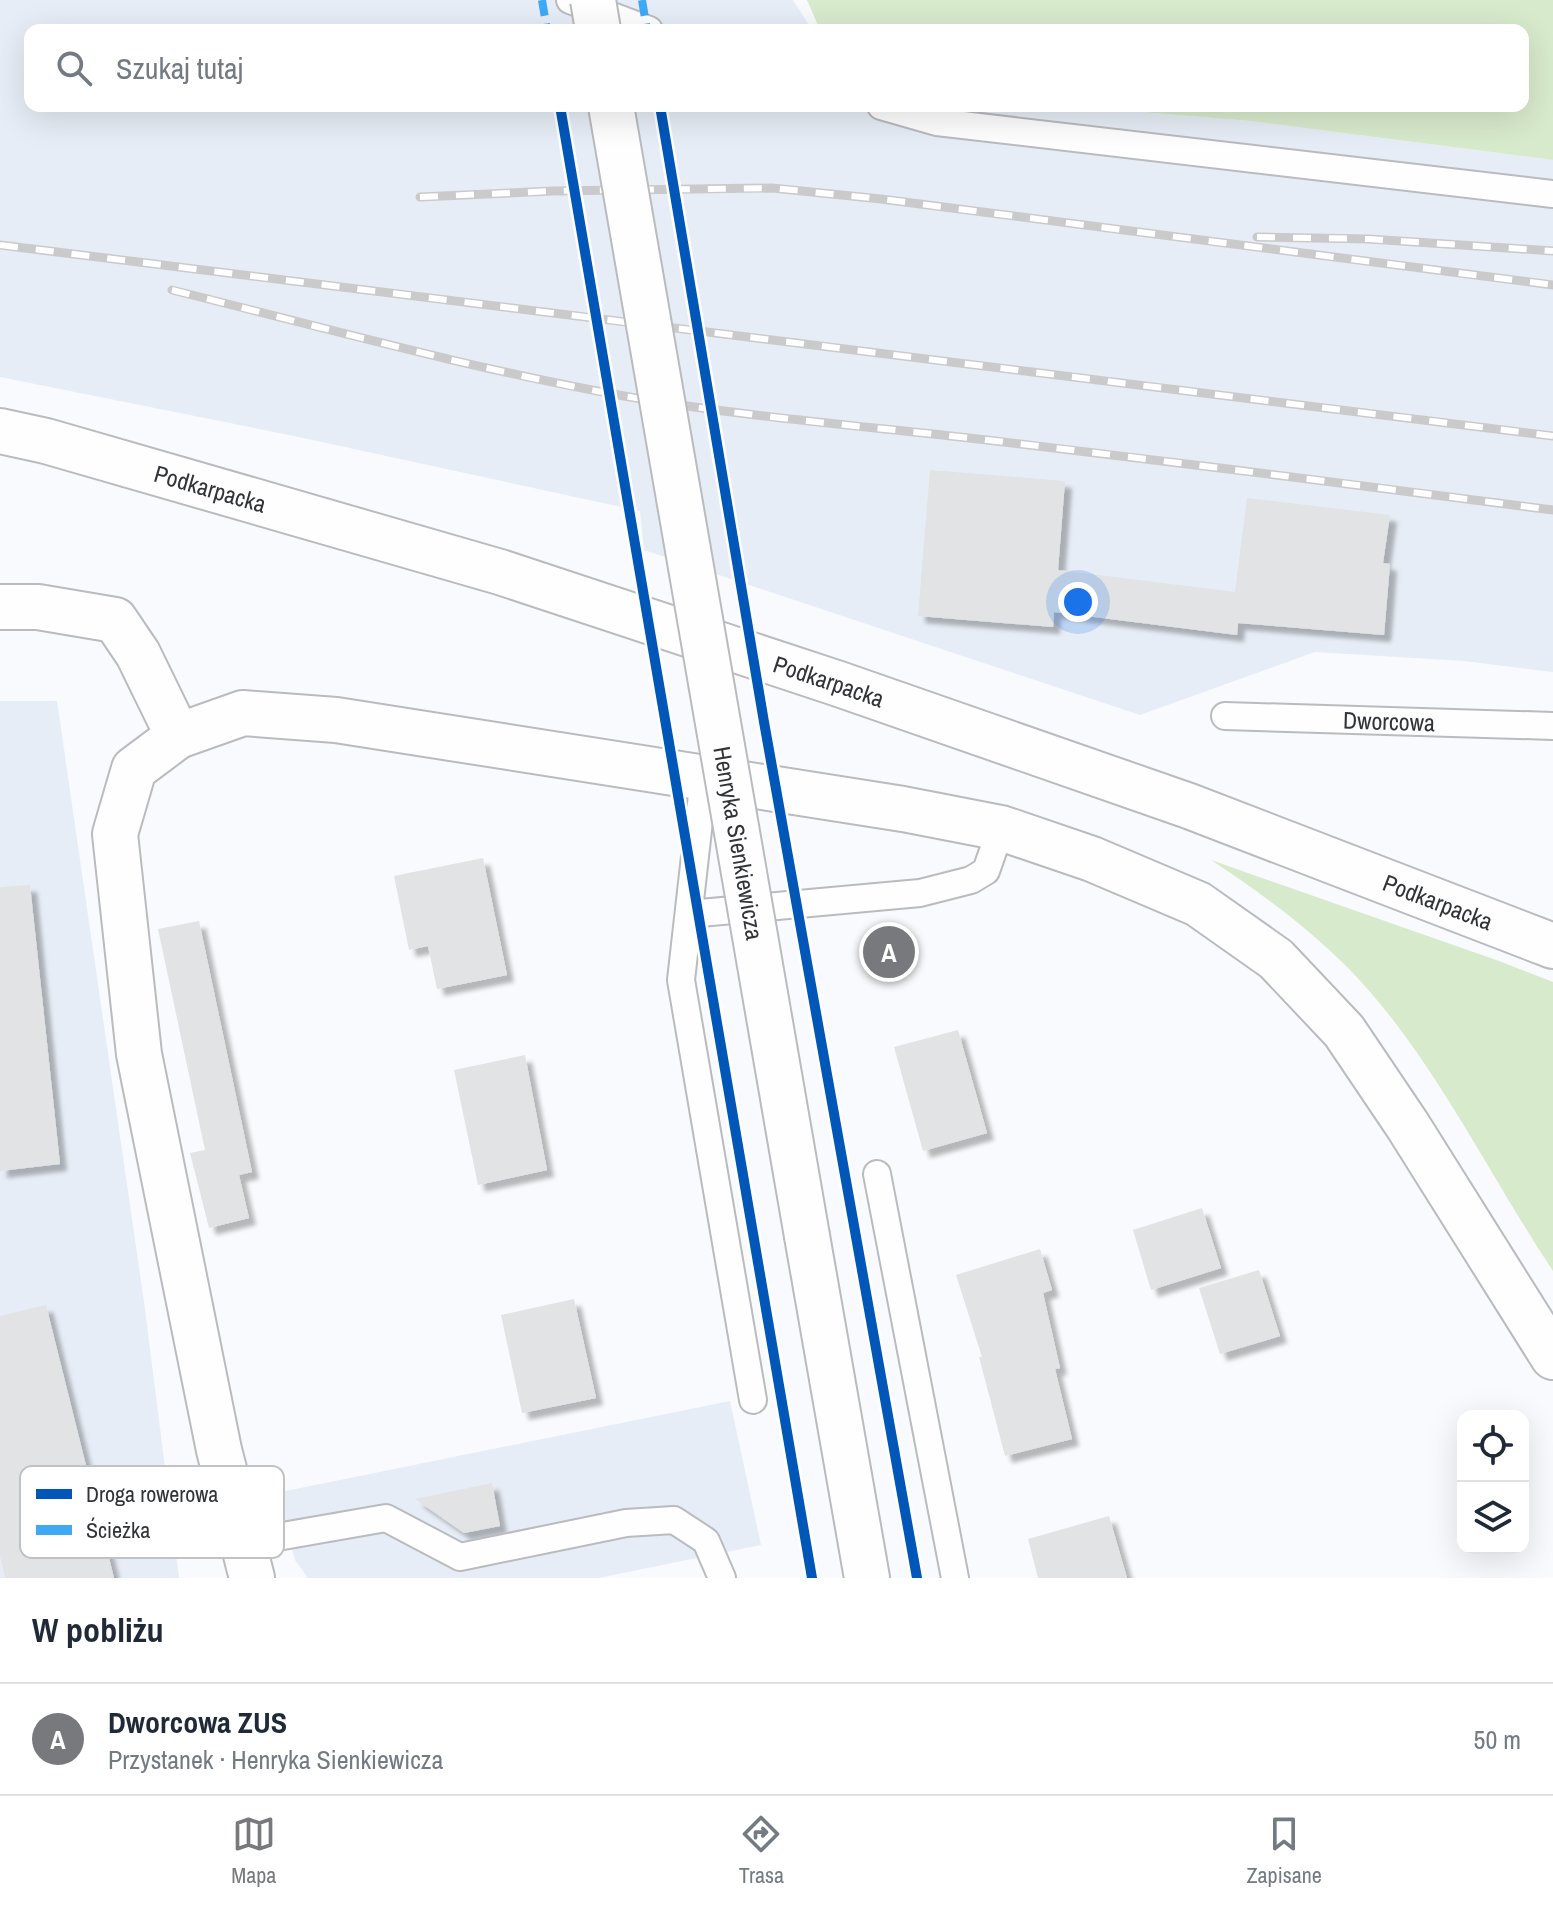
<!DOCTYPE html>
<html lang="pl">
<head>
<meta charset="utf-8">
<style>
	body { margin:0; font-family:"Archivo Narrow",sans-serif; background:#f6f6f7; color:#1f2937 }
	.controls { position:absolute; right:24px; bottom:24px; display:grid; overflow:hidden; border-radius:16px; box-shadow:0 8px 32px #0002 }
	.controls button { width:72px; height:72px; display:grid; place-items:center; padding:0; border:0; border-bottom:2px solid #e0e1e3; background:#fff; color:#1f2937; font:40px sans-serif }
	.you { position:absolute; left:1078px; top:602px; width:28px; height:28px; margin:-20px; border:6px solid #fff; border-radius:50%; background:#1a73e8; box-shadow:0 0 0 12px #1a73e833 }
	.badge { display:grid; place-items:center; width:52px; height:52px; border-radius:50%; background:#77797c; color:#fff; font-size:26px; font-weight:700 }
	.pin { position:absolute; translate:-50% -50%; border:4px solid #fff; box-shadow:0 2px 8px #0006 }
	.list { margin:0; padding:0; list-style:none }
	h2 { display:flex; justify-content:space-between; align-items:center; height:104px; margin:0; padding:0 32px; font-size:34px }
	h2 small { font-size:26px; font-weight:400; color:#747a83 }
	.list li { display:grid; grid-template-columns:52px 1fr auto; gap:24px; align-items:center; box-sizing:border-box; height:112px; padding:0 32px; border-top:2px solid #e0e1e3 }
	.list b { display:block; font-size:30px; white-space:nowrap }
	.list p { margin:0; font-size:26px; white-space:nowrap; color:#747a83 }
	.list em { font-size:26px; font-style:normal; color:#747a83 }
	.icon { flex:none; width:44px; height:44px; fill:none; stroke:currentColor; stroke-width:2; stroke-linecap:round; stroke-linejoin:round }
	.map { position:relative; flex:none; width:1553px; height:1578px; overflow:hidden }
	.search { position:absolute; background:#fff; box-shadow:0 8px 32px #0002; left:24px; right:24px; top:24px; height:88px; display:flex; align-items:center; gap:20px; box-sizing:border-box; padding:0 28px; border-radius:16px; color:#747a83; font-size:30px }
	.sheet { height:216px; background:#fff }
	nav { display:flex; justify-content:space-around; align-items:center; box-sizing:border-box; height:112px; border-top:2px solid #e0e1e3; background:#fff; font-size:22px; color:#747a83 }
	nav a { display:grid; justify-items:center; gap:4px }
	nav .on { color:#77797c }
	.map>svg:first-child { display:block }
	.built { fill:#e7edf6 }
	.green { fill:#d8eacc }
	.building { fill:#e1e3e5; filter:url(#shadow) }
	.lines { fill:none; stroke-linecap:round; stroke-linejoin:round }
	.lane-casing { stroke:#b9bbbe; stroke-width:30 }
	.street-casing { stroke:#b9bbbe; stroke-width:48 }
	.secondary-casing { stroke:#b9bbbe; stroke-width:48 }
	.lane { stroke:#fefeff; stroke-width:26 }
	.street { stroke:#fefeff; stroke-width:44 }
	.secondary { stroke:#fefeff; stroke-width:44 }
	.rail-casing { stroke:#cacacb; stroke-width:9 }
	.rail { stroke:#fff; stroke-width:6; stroke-dasharray:18; stroke-linecap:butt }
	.secondary-bridge-casing { stroke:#b9bbbe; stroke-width:48; stroke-linecap:butt }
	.secondary-bridge { stroke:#fefeff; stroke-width:44 }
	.quiet { stroke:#3fa9f5; stroke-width:8; stroke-dasharray:16 8; stroke-linecap:butt }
	.cycleway-casing { stroke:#fff; stroke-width:15 }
	.cycleway { stroke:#0057b8; stroke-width:10 }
	.labels { text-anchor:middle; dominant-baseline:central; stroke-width:6; stroke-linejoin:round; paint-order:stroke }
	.street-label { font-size:24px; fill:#313336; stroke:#fff }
	.key { fill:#fff; stroke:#c1c2c3; stroke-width:2 }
	.key-label { font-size:22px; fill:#313336 }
</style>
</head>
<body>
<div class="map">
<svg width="1553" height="1578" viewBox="0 0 1553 1578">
	<defs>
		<filter id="shadow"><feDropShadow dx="7" dy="7" stdDeviation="2" flood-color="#0004"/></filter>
	</defs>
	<rect width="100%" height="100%" fill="#f8fafd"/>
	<!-- built -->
	<g class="built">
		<polygon points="0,0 793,0 812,30 30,30 30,106 1067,106 1251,121 1553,160 1553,672 1464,661 1315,652 1140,715 644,550 640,511 294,436 0,377"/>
		<polygon points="0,701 57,701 144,1302 179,1578 0,1578"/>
		<polygon points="730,1401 761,1545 598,1578 308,1578 295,1560 276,1493"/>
	</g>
	<!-- green -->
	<g class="green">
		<polygon points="807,0 1553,0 1553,160 1251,121 1067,106 1523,106 1523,30 820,30"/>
		<path d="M1211 860 1499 961 1553 982V1271C1487 1172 1432 1054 1349 969 1308 927 1259 892 1211 860Z"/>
	</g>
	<!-- building -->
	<g class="building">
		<polygon points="930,470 1065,481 1058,570 1235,592 1247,498 1390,515 1383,563 1390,564 1384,635 1238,623 1237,635 1054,612 1053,627 918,616"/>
		<polygon points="483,858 507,975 437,989 428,946 409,950 394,876"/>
		<polygon points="30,885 60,1164 0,1171 0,887"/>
		<polygon points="199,921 252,1172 239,1175 249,1218 209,1228 190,1153 205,1150 158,929"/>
		<polygon points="958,1030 987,1133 923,1151 894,1047"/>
		<polygon points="525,1055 547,1170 478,1185 454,1070"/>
		<polygon points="1202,1208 1221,1268 1151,1290 1133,1230"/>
		<polygon points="1040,1249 1052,1290 1043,1293 1060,1368 1055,1369 1072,1439 1005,1456 979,1357 982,1357 956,1275"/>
		<polygon points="1259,1270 1280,1336 1220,1354 1199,1288"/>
		<polygon points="574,1299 596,1398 522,1413 501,1315"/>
		<polygon points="46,1305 114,1578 5,1578 0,1556 0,1316"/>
		<polygon points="492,1483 500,1526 464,1533 415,1499"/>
		<polygon points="1109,1516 1127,1578 1038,1578 1028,1539"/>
	</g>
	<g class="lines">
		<!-- lane casing -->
		<g class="lane-casing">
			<g id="lane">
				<polyline points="570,0 649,30"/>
				<polyline points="881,106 937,122 1553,194"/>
				<path id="s1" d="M1225 716 1553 726"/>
				<polyline points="704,777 681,980 753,1400"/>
				<polyline points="689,914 920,893 971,880 986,871 1001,828"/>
				<polyline points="877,1174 955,1578"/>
				<polyline points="243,1543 386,1518 460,1557 626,1523 674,1520 706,1541 722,1578"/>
			</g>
		</g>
		<!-- street casing -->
		<g class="street-casing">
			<g id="street">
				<polyline points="0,607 38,607 115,620 138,654 178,736 243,713 336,720 903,809 1001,828 1092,859 1198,904 1276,959 1344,1031 1408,1126 1553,1357"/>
				<polyline points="178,736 134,769 115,834 139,1054 219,1450 252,1578"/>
			</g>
		</g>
		<!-- secondary casing -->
		<g class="secondary-casing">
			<g id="secondary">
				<path id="s2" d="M0 431 46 441 500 572 839 684 1189 806 1553 946"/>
				<polyline points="807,1236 867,1578"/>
			</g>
		</g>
		<!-- lane -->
		<use href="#lane" class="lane"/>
		<!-- street -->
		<use href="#street" class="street"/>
		<!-- secondary -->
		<use href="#secondary" class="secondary"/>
		<!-- rail casing -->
		<g class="rail-casing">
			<g id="rail">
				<polyline points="420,197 553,191 772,188 881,199 1553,285"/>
				<polyline points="1257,237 1369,239 1553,251"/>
				<polyline points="0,245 1553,436"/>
				<path d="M172 290C322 327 472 369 624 396 744 417 866 426 987 440 1176 462 1364 486 1553 510"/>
			</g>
		</g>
		<!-- rail -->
		<use href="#rail" class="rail"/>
		<!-- secondary-bridge casing -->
		<g class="secondary-bridge-casing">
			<g id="secondary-bridge">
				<polyline points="593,0 598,30"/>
				<path id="s3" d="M611 106 807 1236"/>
			</g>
		</g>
		<!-- secondary-bridge -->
		<use href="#secondary-bridge" class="secondary-bridge"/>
		<!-- quiet -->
		<g class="quiet">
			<polyline points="542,0 547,30"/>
			<polyline points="642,0 647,30"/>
		</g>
		<!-- cycleway casing -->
		<g class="cycleway-casing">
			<g id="cycleway">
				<polyline points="560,106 812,1578"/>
				<polyline points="660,106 764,722 917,1578"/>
			</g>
		</g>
		<!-- cycleway -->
		<use href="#cycleway" class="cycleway"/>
	</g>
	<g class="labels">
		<!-- street labels -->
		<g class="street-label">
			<text stroke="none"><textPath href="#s2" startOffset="218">Podkarpacka</textPath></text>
			<text stroke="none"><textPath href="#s2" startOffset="866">Podkarpacka</textPath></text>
			<text stroke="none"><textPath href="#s1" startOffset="164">Dworcowa</textPath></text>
			<text stroke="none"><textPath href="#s3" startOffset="748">Henryka Sienkiewicza</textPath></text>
			<text stroke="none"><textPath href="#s2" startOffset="1514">Podkarpacka</textPath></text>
		</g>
	</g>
	<!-- legend -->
	<rect x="20" y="1466" width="264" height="92" rx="12" class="key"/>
	<rect x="36" y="1489" width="36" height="10" fill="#0057b8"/>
	<rect x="36" y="1525" width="36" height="10" fill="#3fa9f5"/>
	<g class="key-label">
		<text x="86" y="1502">Droga rowerowa</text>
		<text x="86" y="1538">Ścieżka</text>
	</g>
</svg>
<div class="controls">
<button><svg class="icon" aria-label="locate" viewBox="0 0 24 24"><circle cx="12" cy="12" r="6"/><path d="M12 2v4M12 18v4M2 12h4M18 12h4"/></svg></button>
<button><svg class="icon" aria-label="layers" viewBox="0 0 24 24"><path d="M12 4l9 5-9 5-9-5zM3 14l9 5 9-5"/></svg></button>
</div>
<div class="you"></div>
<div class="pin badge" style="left:889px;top:952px">A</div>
<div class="search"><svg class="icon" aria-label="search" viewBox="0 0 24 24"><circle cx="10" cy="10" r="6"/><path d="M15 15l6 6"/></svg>Szukaj tutaj</div>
</div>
<section class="sheet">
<h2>W pobliżu<small></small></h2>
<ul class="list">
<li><span class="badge">A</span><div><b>Dworcowa ZUS</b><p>Przystanek · Henryka Sienkiewicza</p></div><em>50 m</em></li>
</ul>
</section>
<nav>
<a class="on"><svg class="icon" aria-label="map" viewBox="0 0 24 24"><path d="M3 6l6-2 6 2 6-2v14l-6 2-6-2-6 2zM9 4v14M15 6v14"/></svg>Mapa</a>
<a><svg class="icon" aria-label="directions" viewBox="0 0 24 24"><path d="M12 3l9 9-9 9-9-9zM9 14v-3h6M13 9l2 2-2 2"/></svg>Trasa</a>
<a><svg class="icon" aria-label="saved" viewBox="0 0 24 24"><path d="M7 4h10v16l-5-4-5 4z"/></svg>Zapisane</a>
</nav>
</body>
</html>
